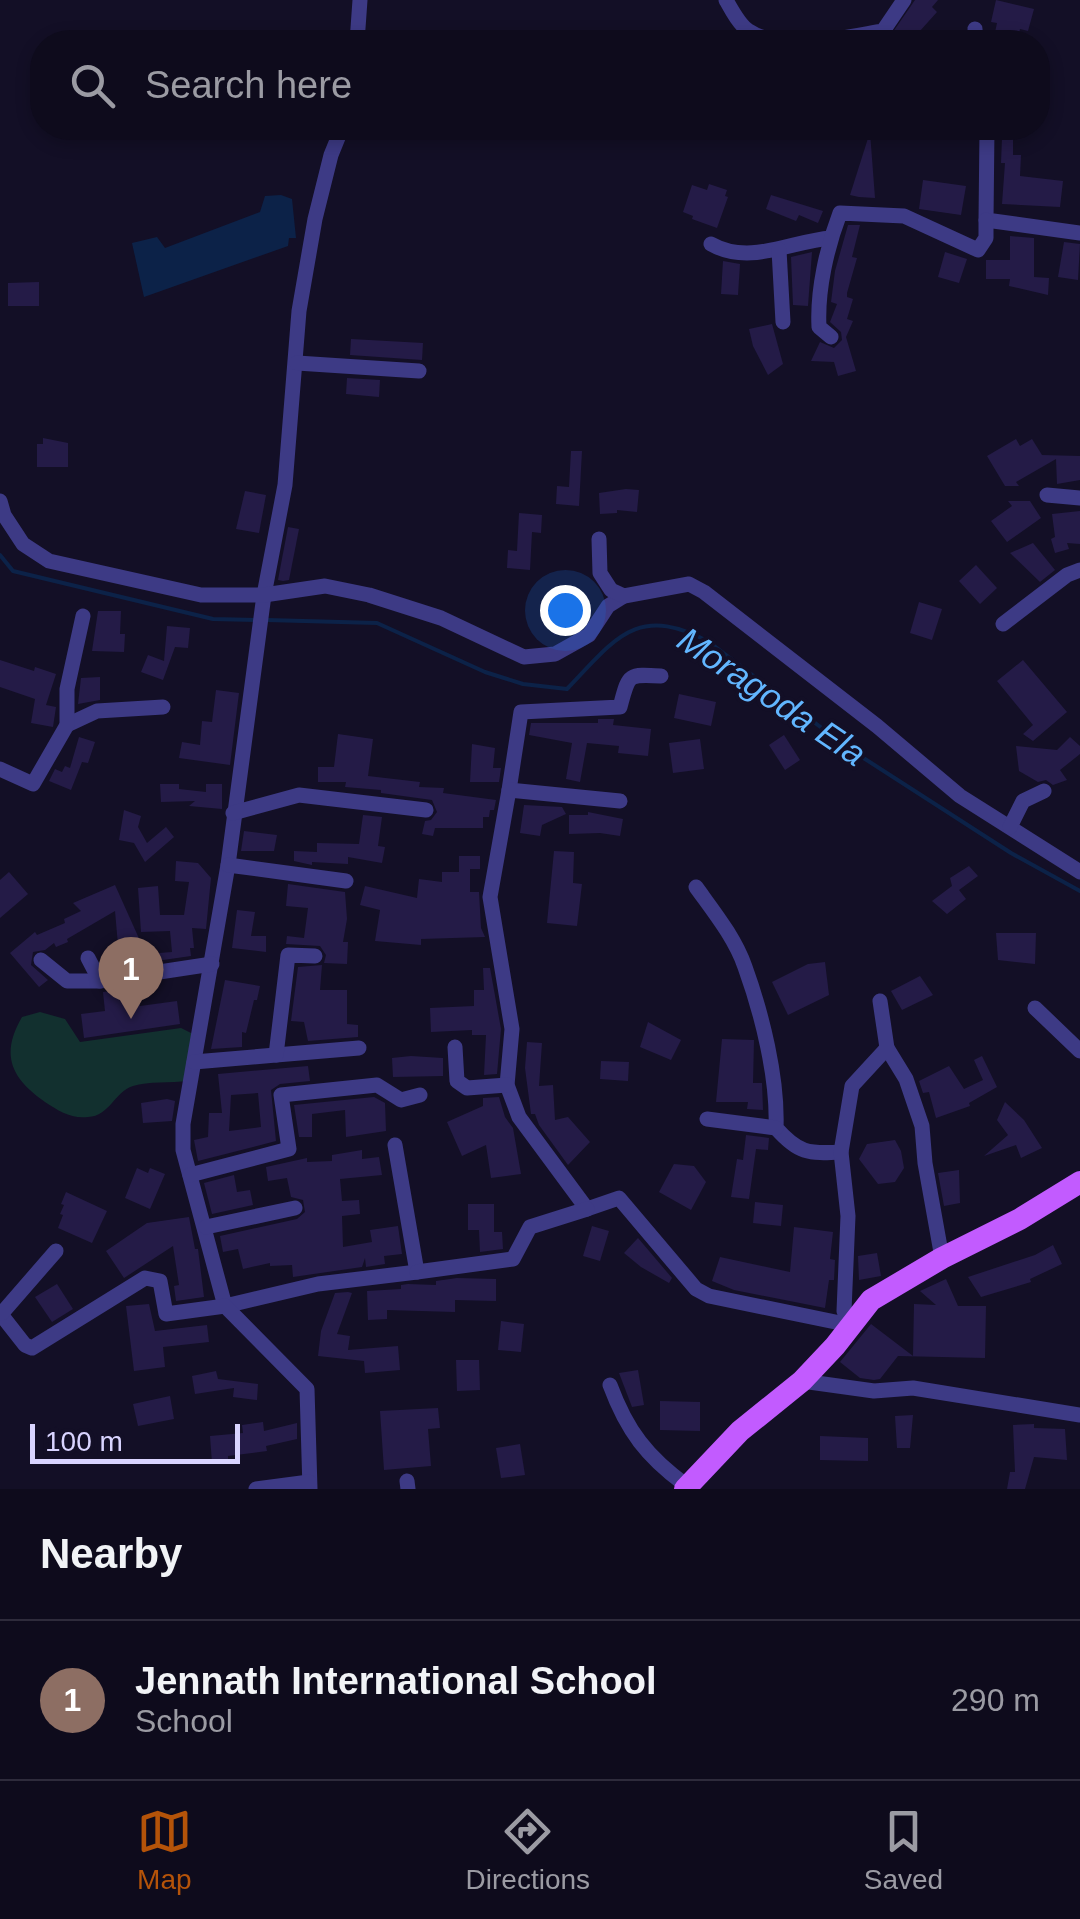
<!DOCTYPE html>
<html lang="en">
<head>
<meta charset="utf-8">
<style>
	body { margin:0; font-family:Helvetica,sans-serif; background:#1c1929; color:#f1f3f6 }
	.scale { position:absolute; left:30px; bottom:25px; width:210px; box-sizing:border-box; padding-left:10px; border:5px solid #d9d4ff; border-top:0; font-size:28px; line-height:35px; white-space:nowrap; color:#d9d4ff; -webkit-text-stroke:8px #130f26; paint-order:stroke }
	.you { position:absolute; left:565px; top:610px; width:35px; height:35px; margin:-25px; border:8px solid #fff; border-radius:50%; background:#1a73e8; box-shadow:0 0 0 15px #1a73e833 }
	.badge { display:grid; place-items:center; width:65px; height:65px; border-radius:50%; background:#b45309; color:#fff; font-size:32px; font-weight:700 }
	.pin { position:absolute; translate:-50% -82px; filter:drop-shadow(0 2px 5px #0008) }
	.pin::after { content:''; position:absolute; top:52px; width:35px; height:30px; background:inherit; clip-path:polygon(0 0,100% 0,50% 100%) }
	.list { margin:0; padding:0; list-style:none }
	h2 { display:flex; justify-content:space-between; align-items:center; height:130px; margin:0; padding:0 40px; font-size:42px }
	h2 small { font-size:32px; font-weight:400; color:#9b9ba3 }
	.list li { display:grid; grid-template-columns:65px 1fr auto; gap:30px; align-items:center; box-sizing:border-box; height:160px; padding:0 40px; border-top:2px solid #2e2b3b }
	.list b { display:block; font-size:38px; white-space:nowrap }
	.list p { margin:0; font-size:32px; white-space:nowrap; color:#9b9ba3 }
	.list em { font-size:32px; font-style:normal; color:#9b9ba3 }
	.icon { flex:none; width:55px; height:55px; fill:none; stroke:currentColor; stroke-width:2; stroke-linecap:round; stroke-linejoin:round }
	.map { position:relative; flex:none; width:1080px; height:1489px; overflow:hidden }
	.search { position:absolute; background:#0e0b1c; box-shadow:0 5px 15px #0003; left:30px; right:30px; top:30px; height:110px; display:flex; align-items:center; gap:25px; box-sizing:border-box; padding:0 35px; border-radius:40px; color:#9b9ba3; font-size:38px }
	.sheet { height:290px; background:#0e0b1c }
	nav { display:flex; justify-content:space-around; align-items:center; box-sizing:border-box; height:140px; border-top:2px solid #2e2b3b; background:#0e0b1c; font-size:28px; color:#9b9ba3 }
	nav a { display:grid; justify-items:center; gap:5px }
	nav .on { color:#b45309 }
	.map>svg:first-child { display:block }
	.green { fill:#12302f }
	.water { fill:#0c2248 }
	.lines { fill:none; stroke-linecap:round; stroke-linejoin:round }
	.stream { stroke:#0c2248; stroke-width:4 }
	.building { fill:#241b47; fill-rule:evenodd }
	.minor { stroke:#3d3a85; stroke-width:15 }
	.primary { stroke:#c25bff; stroke-width:22 }
	.labels { text-anchor:middle; dominant-baseline:central; stroke-width:8; stroke-linejoin:round; paint-order:stroke }
	.water-label { font-size:35px; font-style:italic; fill:#62b6ff; stroke:#130f26 }
</style>
</head>
<body>
<div class="map">
<svg width="1080" height="1489" viewBox="0 0 1080 1489">
	<rect width="100%" height="100%" fill="#130f26"/>
	<!-- green -->
	<path class="green" d="M40 1012 65 1019 80 1042 181 1028 197 1036 188 1081C171 1083 148 1081 133 1086 114 1092 110 1116 88 1117 71 1119 59 1111 45 1102 11 1078 0 1055 22 1017Z"/>
	<!-- water -->
	<polygon class="water" points="281,195 292,199 296,238 289,238 288,246 144,297 132,243 157,237 165,248 260,212 265,196"/>
	<g class="lines">
		<!-- stream -->
		<g class="stream">
			<polyline points="0,555 13,571 213,619 257,620"/>
			<path d="M267 620 377 623 485 672 523 684 567 689C615 639 637 603 709 642L848 748 1011 853 1080 891"/>
		</g>
	</g>
	<!-- building -->
	<g class="building">
		<polygon points="915,0 938,0 932,7 937,12 910,42 886,42"/>
		<polygon points="996,0 1034,9 1028,31 1020,29 1017,42 993,42 997,23 991,22"/>
		<polygon points="870,132 875,198 859,197 850,195"/>
		<polygon points="1002,138 1013,138 1013,155 1021,155 1020,176 1063,181 1060,207 1002,204 1005,163 1001,163"/>
		<polygon points="923,180 966,186 961,215 919,209"/>
		<polygon points="709,184 727,190 725,196 728,197 717,228 692,219 693,216 683,212 692,185 707,190"/>
		<polygon points="771,195 823,211 818,223 799,215 796,221 766,209"/>
		<polygon points="848,225 860,225 852,257 857,258 847,293 847,297 853,299 847,319 853,321 846,337 856,371 838,376 834,362 811,361 820,342 834,348 842,340 841,332 830,322 837,304 831,302 835,271"/>
		<polygon points="1010,236 1034,238 1034,277 1049,278 1048,295 1009,286 1010,279 986,279 986,260 1010,260"/>
		<polygon points="1064,242 1080,244 1078,280 1058,277"/>
		<polygon points="812,252 808,306 793,305 791,257"/>
		<polygon points="945,252 967,259 959,283 938,277"/>
		<polygon points="723,261 740,264 738,295 721,294"/>
		<polygon points="39,282 39,306 8,306 8,283"/>
		<polygon points="772,324 783,364 768,375 753,346 749,329"/>
		<polygon points="351,339 423,343 422,360 350,355"/>
		<polygon points="347,378 380,380 379,397 346,394"/>
		<polygon points="43,438 68,443 68,467 37,467 37,444 43,444"/>
		<polygon points="1016,439 1020,446 1032,439 1042,455 1080,456 1080,480 1057,484 1056,459 1016,482 1019,486 1005,486 987,456"/>
		<polygon points="571,451 582,451 579,506 556,504 557,486 569,487"/>
		<polygon points="626,489 639,490 637,512 617,510 617,513 600,514 599,493"/>
		<polygon points="245,491 266,495 259,533 236,529"/>
		<polygon points="1008,501 1030,501 1041,518 1007,542 991,521 1012,506"/>
		<polygon points="1080,511 1080,544 1067,543 1069,549 1055,553 1051,539 1055,537 1052,514"/>
		<polygon points="519,513 542,515 541,533 532,532 530,570 507,568 508,550 517,551"/>
		<polygon points="288,527 299,529 289,580 283,581 278,580"/>
		<polygon points="1033,543 1055,570 1040,582 1010,553"/>
		<polygon points="976,565 997,588 980,604 959,581"/>
		<polygon points="919,602 942,609 932,640 910,633"/>
		<polygon points="575,605 583,622 554,635 546,619"/>
		<polygon points="98,611 121,611 120,634 125,634 124,652 92,651"/>
		<polygon points="167,626 190,628 188,648 175,647 163,680 141,672 148,655 164,661"/>
		<polygon points="0,660 34,671 35,667 56,674 46,705 56,707 53,727 31,723 35,699 0,687"/>
		<polygon points="1023,660 1067,712 1033,741 1023,734 1033,725 997,681"/>
		<polygon points="100,677 100,700 78,704 81,678"/>
		<polygon points="216,690 239,693 230,765 179,758 182,742 200,745 202,721 212,722"/>
		<polygon points="679,694 716,702 711,726 674,718"/>
		<polygon points="598,719 614,719 613,725 651,729 648,756 618,753 619,746 587,743 580,782 566,779 572,743 529,735 531,723 598,723"/>
		<polygon points="338,734 373,739 368,776 420,782 419,787 444,788 443,793 496,800 494,810 490,810 489,817 483,817 483,828 435,828 433,836 422,834 425,821 431,820 437,812 432,800 381,793 381,790 345,787 346,782 318,782 318,767 334,767"/>
		<polygon points="784,735 800,760 785,770 769,745"/>
		<polygon points="79,737 95,742 88,763 82,762 71,790 49,781 55,769 62,772 65,766 70,768"/>
		<polygon points="1070,737 1080,746 1080,754 1060,770 1067,780 1053,785 1046,780 1038,782 1019,771 1016,746 1057,750"/>
		<polygon points="700,739 704,769 673,773 669,743"/>
		<polygon points="472,744 495,748 493,768 501,768 499,782 470,782"/>
		<polygon points="160,784 179,784 179,789 206,792 206,784 222,784 222,809 189,806 195,801 161,802"/>
		<polygon points="524,805 562,807 566,814 542,825 540,836 520,833"/>
		<polygon points="124,810 141,816 138,827 147,843 166,827 174,837 145,862 134,843 119,840"/>
		<polygon points="588,812 623,819 620,836 600,833 569,834 569,815 588,815"/>
		<polygon points="363,815 382,817 378,846 385,847 382,863 348,857 348,864 312,862 312,865 294,861 294,851 317,852 317,843 359,844"/>
		<polygon points="244,831 277,835 274,851 241,851"/>
		<polygon points="554,851 574,852 573,883 582,884 577,926 547,923"/>
		<polygon points="459,856 480,856 480,869 470,869 470,892 479,892 481,928 485,937 421,939 421,945 375,941 380,910 360,905 365,886 417,898 419,879 442,882 442,872 459,872"/>
		<polygon points="176,861 198,863 211,878 206,929 192,928 194,948 190,948 191,956 121,966 134,961 115,963 112,945 118,945 115,911 67,939 68,942 56,947 54,943 45,950 33,952 31,965 48,980 39,987 10,953 35,932 37,935 65,923 64,919 81,911 73,903 115,885 146,954 172,952 170,931 141,932 138,888 158,886 160,915 184,915 189,882 175,881"/>
		<polygon points="969,866 978,876 959,890 966,899 947,914 932,901 952,886 950,878"/>
		<polygon points="9,872 28,894 0,918 0,880"/>
		<polygon points="288,884 345,892 347,919 343,942 348,942 347,964 324,963 326,955 320,946 286,944 287,936 304,938 308,908 286,906"/>
		<polygon points="237,910 255,912 251,936 266,936 266,952 232,948"/>
		<polygon points="996,933 1036,933 1035,964 998,960"/>
		<polygon points="825,962 829,995 788,1015 772,982 808,964"/>
		<polygon points="322,965 320,990 347,990 347,1024 358,1025 358,1037 308,1041 304,1022 291,1021 298,967"/>
		<polygon points="483,968 490,968 501,1029 497,1074 484,1075 486,1035 472,1035 472,1030 431,1032 430,1008 474,1006 474,990 484,990"/>
		<polygon points="920,976 933,995 902,1010 891,991"/>
		<polygon points="225,980 260,986 257,1000 254,1000 246,1033 242,1032 242,1047 211,1049"/>
		<polygon points="137,987 140,1006 177,1001 180,1024 84,1038 81,1014 105,1011 103,992"/>
		<polygon points="648,1022 681,1040 671,1060 640,1047"/>
		<polygon points="722,1039 754,1040 753,1083 762,1083 763,1110 747,1109 748,1102 716,1102"/>
		<polygon points="527,1042 542,1043 539,1086 553,1085 555,1120 568,1117 590,1142 568,1165 539,1125 535,1114 531,1114 525,1068"/>
		<polygon points="411,1056 443,1058 443,1076 393,1077 392,1058"/>
		<polygon points="982,1056 997,1087 969,1103 970,1106 936,1118 929,1092 923,1093 919,1081 949,1066 964,1089 983,1080 974,1060"/>
		<polygon points="601,1061 629,1062 628,1081 600,1079"/>
		<path d="M308 1066 310 1081 280 1084 271 1090 276 1141 198 1161 194 1140 208 1137 209 1113H222L218 1074ZM258 1093 261 1127 229 1131 231 1095Z"/>
		<polygon points="374,1097 385,1103 386,1131 346,1137 345,1110 312,1114 312,1137 299,1137 294,1105"/>
		<polygon points="499,1097 505,1117 513,1128 521,1174 491,1178 486,1145 462,1156 447,1122 483,1106 483,1098"/>
		<polygon points="167,1099 175,1101 172,1121 143,1123 141,1103"/>
		<polygon points="1005,1102 1024,1120 1042,1148 1021,1158 1016,1145 984,1156 1008,1135 997,1120"/>
		<polygon points="746,1135 769,1138 768,1150 756,1149 749,1199 731,1197 737,1159 743,1160"/>
		<polygon points="895,1140 901,1151 904,1168 895,1182 878,1184 859,1159 867,1144"/>
		<polygon points="362,1150 362,1159 379,1157 382,1175 340,1179 342,1201 359,1200 360,1214 342,1216 343,1247 372,1242 370,1230 398,1226 402,1254 384,1256 385,1264 366,1267 365,1258 362,1267 293,1277 292,1265 270,1266 270,1263 243,1269 238,1249 223,1252 220,1236 297,1219 305,1212 303,1200 291,1197 287,1178 268,1181 266,1167 307,1158 307,1162 332,1161 332,1155"/>
		<polygon points="674,1164 694,1166 706,1182 691,1210 659,1192"/>
		<polygon points="137,1168 148,1173 150,1168 165,1174 150,1209 125,1198"/>
		<polygon points="959,1170 960,1203 944,1206 938,1173"/>
		<polygon points="234,1175 237,1192 250,1190 253,1205 212,1214 204,1183"/>
		<polygon points="66,1192 107,1211 92,1243 58,1228 63,1215 60,1214 64,1205 61,1204"/>
		<polygon points="755,1202 783,1205 781,1226 753,1223"/>
		<polygon points="468,1204 494,1204 494,1232 502,1232 503,1249 480,1252 479,1230 468,1230"/>
		<polygon points="189,1217 195,1249 198,1249 204,1297 176,1301 174,1286 179,1285 173,1246 124,1278 106,1251 147,1223"/>
		<polygon points="592,1226 609,1231 600,1261 583,1256"/>
		<polygon points="794,1227 833,1232 830,1259 835,1260 834,1280 829,1280 825,1308 734,1290 712,1281 720,1257 790,1272"/>
		<polygon points="638,1238 672,1278 669,1283 641,1267 624,1253"/>
		<polygon points="1053,1245 1062,1264 1030,1279 1031,1282 981,1297 968,1277 1035,1255"/>
		<polygon points="877,1253 881,1276 859,1280 858,1256"/>
		<polygon points="457,1278 496,1279 496,1301 455,1300 455,1312 387,1310 387,1319 368,1320 367,1291 401,1289 401,1285 408,1284 436,1285 436,1281"/>
		<polygon points="946,1279 958,1306 986,1306 985,1358 898,1356 880,1379 874,1380 860,1378 840,1362 871,1324 913,1356 914,1304 936,1305 920,1291"/>
		<polygon points="57,1284 73,1309 52,1322 35,1297"/>
		<polygon points="348,1292 352,1293 337,1334 350,1336 348,1350 398,1346 400,1370 365,1373 364,1361 318,1356 321,1331 335,1293"/>
		<polygon points="149,1304 155,1331 207,1325 209,1342 163,1347 165,1367 134,1371 126,1306"/>
		<polygon points="501,1321 524,1324 521,1352 498,1350"/>
		<polygon points="456,1360 479,1360 480,1390 457,1391"/>
		<polygon points="638,1370 644,1405 632,1407 619,1373"/>
		<polygon points="216,1371 218,1379 258,1384 257,1400 233,1397 234,1388 195,1394 192,1376"/>
		<polygon points="170,1396 174,1419 138,1426 133,1404"/>
		<polygon points="660,1401 700,1402 700,1431 660,1430"/>
		<polygon points="438,1408 440,1428 428,1429 431,1466 384,1470 380,1411"/>
		<polygon points="913,1415 910,1448 897,1448 895,1416"/>
		<polygon points="263,1422 264,1431 297,1423 297,1439 266,1446 267,1451 228,1456 228,1462 212,1463 210,1436 243,1433 242,1425"/>
		<polygon points="1034,1424 1034,1428 1065,1429 1067,1460 1034,1457 1025,1489 1007,1489 1010,1472 1015,1472 1013,1425"/>
		<polygon points="820,1436 868,1438 868,1461 820,1460"/>
		<polygon points="520,1444 525,1475 501,1478 496,1448"/>
	</g>
	<g class="lines">
		<!-- minor -->
		<g class="minor">
			<path d="M726 0C731 9 740 26 749 31 782 53 847 37 883 31L904 0"/>
			<polyline points="975,29 976,42"/>
			<polyline points="357,42 360,0"/>
			<polyline points="342,128 331,155 315,219 299,311 285,485 264,595 228,865 183,1124 183,1150 225,1306 318,1284 417,1272 395,1145"/>
			<polyline points="987,128 986,220 1080,233"/>
			<path d="M711 244C750 266 791 241 831 238"/>
			<polyline points="779,250 783,322"/>
			<path d="M831 337 819 327C817 290 827 247 840 213L904 216 978 250 986 238V220"/>
			<polyline points="297,363 419,371"/>
			<polyline points="1047,495 1080,498"/>
			<polyline points="0,501 4,515 23,544 49,561 201,595 264,595 325,586 369,595 441,618 524,657 555,654 589,635 608,606 624,596"/>
			<polyline points="599,539 600,573 611,590 624,596 689,584 704,592 877,726 960,796 1080,872"/>
			<polyline points="1003,624 1067,575 1080,570"/>
			<polyline points="67,725 97,711 163,707"/>
			<polyline points="0,769 33,784 67,725 67,689 83,616"/>
			<path d="M509 790 521 712 620 707C629 674 627 674 661 676"/>
			<polyline points="620,801 509,790 490,897 512,1029 507,1085 519,1117 587,1209 619,1198 696,1289 709,1296 850,1325"/>
			<polyline points="233,813 299,795 426,810"/>
			<polyline points="1010,827 1023,801 1044,791"/>
			<polyline points="228,865 346,881"/>
			<path d="M696 887C714 912 735 938 745 967 762 1014 778 1078 776 1128 798 1153 808 1154 841 1152"/>
			<polyline points="88,958 100,981 212,964"/>
			<polyline points="41,960 67,981 100,981"/>
			<polyline points="1035,1008 1080,1051"/>
			<polyline points="455,1047 457,1081 467,1088 507,1085"/>
			<polyline points="887,1048 906,1079 922,1126 925,1163 942,1258"/>
			<polyline points="276,1055 359,1048"/>
			<polyline points="194,1062 276,1055 288,955 315,956"/>
			<polyline points="707,1119 776,1128"/>
			<polyline points="190,1175 289,1149 281,1095 377,1085 401,1100 420,1095"/>
			<polyline points="206,1227 295,1208"/>
			<polyline points="417,1272 513,1259 530,1227 587,1209"/>
			<polyline points="0,1313 25,1345 32,1348 145,1278 160,1281 166,1314 225,1306 307,1389 310,1489"/>
			<polyline points="2,1313 56,1251"/>
			<polyline points="850,1325 844,1311 848,1216 841,1152 852,1086 887,1048 880,1001"/>
			<polyline points="802,1381 874,1391 913,1388 1080,1415"/>
			<path d="M610 1385C627 1431 647 1457 687 1486"/>
			<polyline points="407,1481 408,1489"/>
			<polyline points="256,1489 309,1482"/>
		</g>
		<!-- primary -->
		<polyline class="primary" points="685,1489 740,1431 802,1381 835,1346 871,1300 942,1258 1020,1219 1080,1182"/>
	</g>
	<g class="labels">
		<!-- water labels -->
		<g class="water-label">
			<text transform="translate(772 696) rotate(34)">Moragoda Ela</text>
		</g>
	</g>
</svg>
<div class="scale">100 m</div>
<div class="you"></div>
<div class="pin badge" style="left:131px;top:1019px;background:#8d6e63">1</div>
<div class="search"><svg class="icon" aria-label="search" viewBox="0 0 24 24"><circle cx="10" cy="10" r="6"/><path d="M15 15l6 6"/></svg>Search here</div>
</div>
<section class="sheet">
<h2>Nearby<small></small></h2>
<ul class="list">
<li><span class="badge" style="background:#8d6e63">1</span><div><b>Jennath International School</b><p>School</p></div><em>290 m</em></li>
</ul>
</section>
<nav>
<a class="on"><svg class="icon" aria-label="map" viewBox="0 0 24 24"><path d="M3 6l6-2 6 2 6-2v14l-6 2-6-2-6 2zM9 4v14M15 6v14"/></svg>Map</a>
<a><svg class="icon" aria-label="directions" viewBox="0 0 24 24"><path d="M12 3l9 9-9 9-9-9zM9 14v-3h6M13 9l2 2-2 2"/></svg>Directions</a>
<a><svg class="icon" aria-label="saved" viewBox="0 0 24 24"><path d="M7 4h10v16l-5-4-5 4z"/></svg>Saved</a>
</nav>
</body>
</html>
